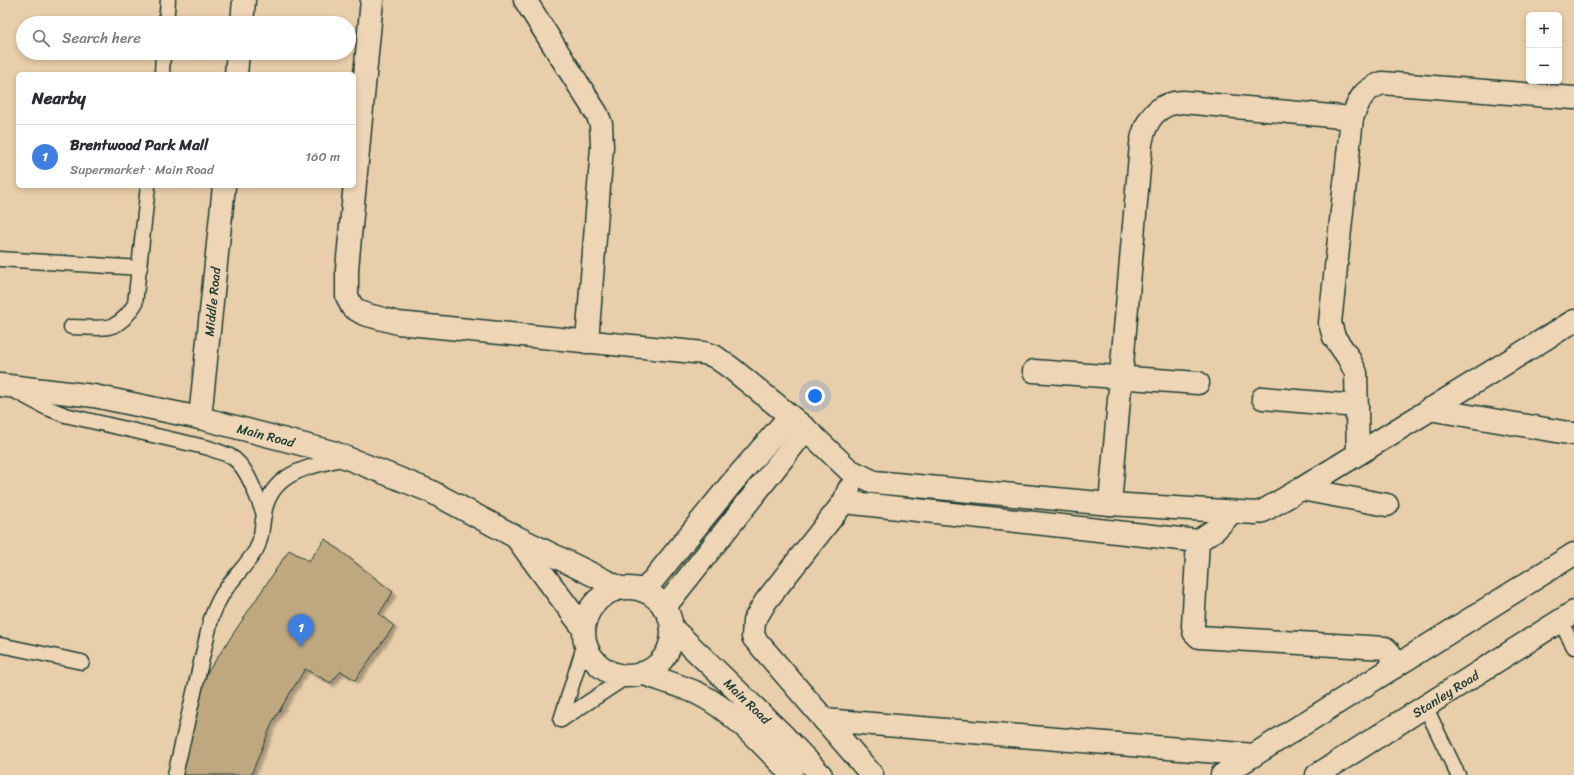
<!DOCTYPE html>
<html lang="en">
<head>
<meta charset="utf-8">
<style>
	body { margin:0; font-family:Sriracha,sans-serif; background:#f7f7f7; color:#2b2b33 }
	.controls { position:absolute; right:12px; top:12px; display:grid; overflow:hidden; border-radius:6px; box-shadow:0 2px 6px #0003 }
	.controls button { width:36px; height:36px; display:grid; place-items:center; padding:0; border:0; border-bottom:1px solid #e1e1e2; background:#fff; color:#2b2b33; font:20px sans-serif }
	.you { position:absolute; left:815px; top:396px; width:14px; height:14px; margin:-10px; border:3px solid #fff; border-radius:50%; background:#1a73e8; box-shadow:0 0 0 6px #1a73e833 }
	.badge { display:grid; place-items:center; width:26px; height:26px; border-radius:50%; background:#d1495b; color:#fff; font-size:13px; font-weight:700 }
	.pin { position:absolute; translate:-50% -33px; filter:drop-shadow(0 1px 2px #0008) }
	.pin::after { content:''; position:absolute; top:21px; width:14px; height:12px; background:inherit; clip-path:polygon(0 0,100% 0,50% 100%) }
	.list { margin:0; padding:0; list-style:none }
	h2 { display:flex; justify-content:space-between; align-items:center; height:52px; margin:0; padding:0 16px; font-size:17px }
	h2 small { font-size:13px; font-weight:400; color:#7c7c81 }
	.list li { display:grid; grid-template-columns:26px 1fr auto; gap:12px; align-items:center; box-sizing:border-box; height:64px; padding:0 16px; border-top:1px solid #e1e1e2 }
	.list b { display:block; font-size:15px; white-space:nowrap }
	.list p { margin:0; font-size:13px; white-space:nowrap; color:#7c7c81 }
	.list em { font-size:13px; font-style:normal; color:#7c7c81 }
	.icon { flex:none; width:22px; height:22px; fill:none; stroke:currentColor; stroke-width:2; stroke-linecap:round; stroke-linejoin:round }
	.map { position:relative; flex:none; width:1574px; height:775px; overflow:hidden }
	.search { position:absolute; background:#fff; box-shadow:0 2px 6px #0003; left:16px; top:16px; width:340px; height:44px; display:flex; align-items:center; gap:10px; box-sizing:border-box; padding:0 14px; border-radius:22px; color:#7c7c81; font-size:15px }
	.panel { position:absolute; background:#fff; box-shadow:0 2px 6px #0003; left:16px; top:72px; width:340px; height:116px; border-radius:6px }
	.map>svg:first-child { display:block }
	.building { fill:#bfa880; stroke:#1f3d34; filter:url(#shadow) }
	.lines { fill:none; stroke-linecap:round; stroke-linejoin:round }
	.service-casing { stroke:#1f3d34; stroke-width:17 }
	.minor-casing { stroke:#1f3d34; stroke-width:25 }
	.service { stroke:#edd5b5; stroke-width:14 }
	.minor { stroke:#edd5b5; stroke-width:22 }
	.labels { text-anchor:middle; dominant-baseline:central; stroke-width:3.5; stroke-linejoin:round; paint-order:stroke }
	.street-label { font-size:13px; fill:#1f3d34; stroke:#edd5b5 }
</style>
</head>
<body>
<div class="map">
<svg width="1574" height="775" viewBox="0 0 1574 775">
	<defs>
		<filter id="shadow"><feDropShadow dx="3.5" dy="3.5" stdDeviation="1" flood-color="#0004"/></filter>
	</defs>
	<rect width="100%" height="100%" fill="#e8ceaa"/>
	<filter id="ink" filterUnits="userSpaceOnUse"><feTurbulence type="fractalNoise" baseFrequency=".025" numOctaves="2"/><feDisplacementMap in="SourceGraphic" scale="8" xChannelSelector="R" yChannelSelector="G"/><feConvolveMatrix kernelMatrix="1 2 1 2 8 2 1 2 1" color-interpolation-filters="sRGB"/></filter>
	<g filter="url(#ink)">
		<!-- building -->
		<polygon class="building" points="325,539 393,592 379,614 394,626 355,680 341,671 331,683 305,669 273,721 251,775 178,775 199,685 289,550 309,561"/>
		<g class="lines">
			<!-- service casing -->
			<g class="service-casing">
				<g id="service">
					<polyline points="166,23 168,0"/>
					<polyline points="162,74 163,53"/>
					<polyline points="0,259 140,268"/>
					<path d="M71 327C103 327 116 335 135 304L148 186"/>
					<path d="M15 391 45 407 65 415 209 448C216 451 224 453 230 456 248 466 256 496 264 514"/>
					<polyline points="1560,621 1574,647"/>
					<polyline points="0,645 82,662"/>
					<polyline points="1425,706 1458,775"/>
					<polyline points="561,720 585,643"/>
					<polyline points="561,720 628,676"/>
					<path d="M175 775 211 619C215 608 219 598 226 589 235 576 247 564 256 550 263 536 261 529 264 514 271 471 310 467 345 458"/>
				</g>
			</g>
			<!-- minor casing -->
			<g class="minor-casing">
				<g id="minor">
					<polyline points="372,0 347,269 347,296 352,307 364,314 398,323 704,353 714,356 731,368 806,429 849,470 874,482 1110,504 1256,513 1263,511 1301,489 1574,321"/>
					<polyline points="525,0 597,114 601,124 602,147 587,342"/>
					<polyline points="242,23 244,0"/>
					<polyline points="236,74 238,53"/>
					<polyline points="1034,371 1198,383"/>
					<path id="s1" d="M0 385 94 396 200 418 332 452 430 491 516 537 620 588"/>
					<polyline points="1263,398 1357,406"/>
					<polyline points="1429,409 1574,434"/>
					<path id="s2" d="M200 418 224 186"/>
					<path d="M1358 453 1356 373 1348 357 1334 337 1330 323 1352 118C1360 98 1362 91 1382 83L1574 98"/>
					<polyline points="849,489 844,502 766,601 754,621 753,637 872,775"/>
					<polyline points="1301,489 1387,505"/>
					<polyline points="844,502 1198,541 1216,529 1231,513"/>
					<path d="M1110 504 1141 144C1145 120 1157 103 1183 102L1352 118"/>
					<polyline points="518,540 584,629"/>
					<polyline points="1198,541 1193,626 1194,632 1199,637 1385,648 1390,653 1395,667"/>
					<circle cx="628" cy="632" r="44"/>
					<polyline points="644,591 731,484 790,416"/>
					<polyline points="664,608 806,429"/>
					<path id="s3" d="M672 628 784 736 821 775"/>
					<path d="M642 673C660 680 679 685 697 693 734 711 764 746 792 775"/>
					<polyline points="824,720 1254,755"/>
					<polyline points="1222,775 1574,554"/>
					<path id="s4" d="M1317 775 1574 612"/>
				</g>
			</g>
			<!-- service -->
			<use href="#service" class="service"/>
			<!-- minor -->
			<use href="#minor" class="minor"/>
		</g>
	</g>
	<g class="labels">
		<!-- street labels -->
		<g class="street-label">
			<text stroke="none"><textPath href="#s2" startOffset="117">Middle Road</textPath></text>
			<text stroke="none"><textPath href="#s1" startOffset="271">Main Road</textPath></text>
			<text stroke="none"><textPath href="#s4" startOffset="152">Stanley Road</textPath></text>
			<text stroke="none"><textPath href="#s3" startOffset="105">Main Road</textPath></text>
		</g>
	</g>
</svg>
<div class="controls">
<button>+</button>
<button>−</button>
</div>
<div class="you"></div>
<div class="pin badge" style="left:301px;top:647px;background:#3f7fe0">1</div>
<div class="search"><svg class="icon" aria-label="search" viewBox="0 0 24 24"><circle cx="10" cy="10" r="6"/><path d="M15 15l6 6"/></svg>Search here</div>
<section class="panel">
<h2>Nearby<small></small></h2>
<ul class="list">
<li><span class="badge" style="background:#3f7fe0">1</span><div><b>Brentwood Park Mall</b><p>Supermarket · Main Road</p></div><em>160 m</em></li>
</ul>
</section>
</div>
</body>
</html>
